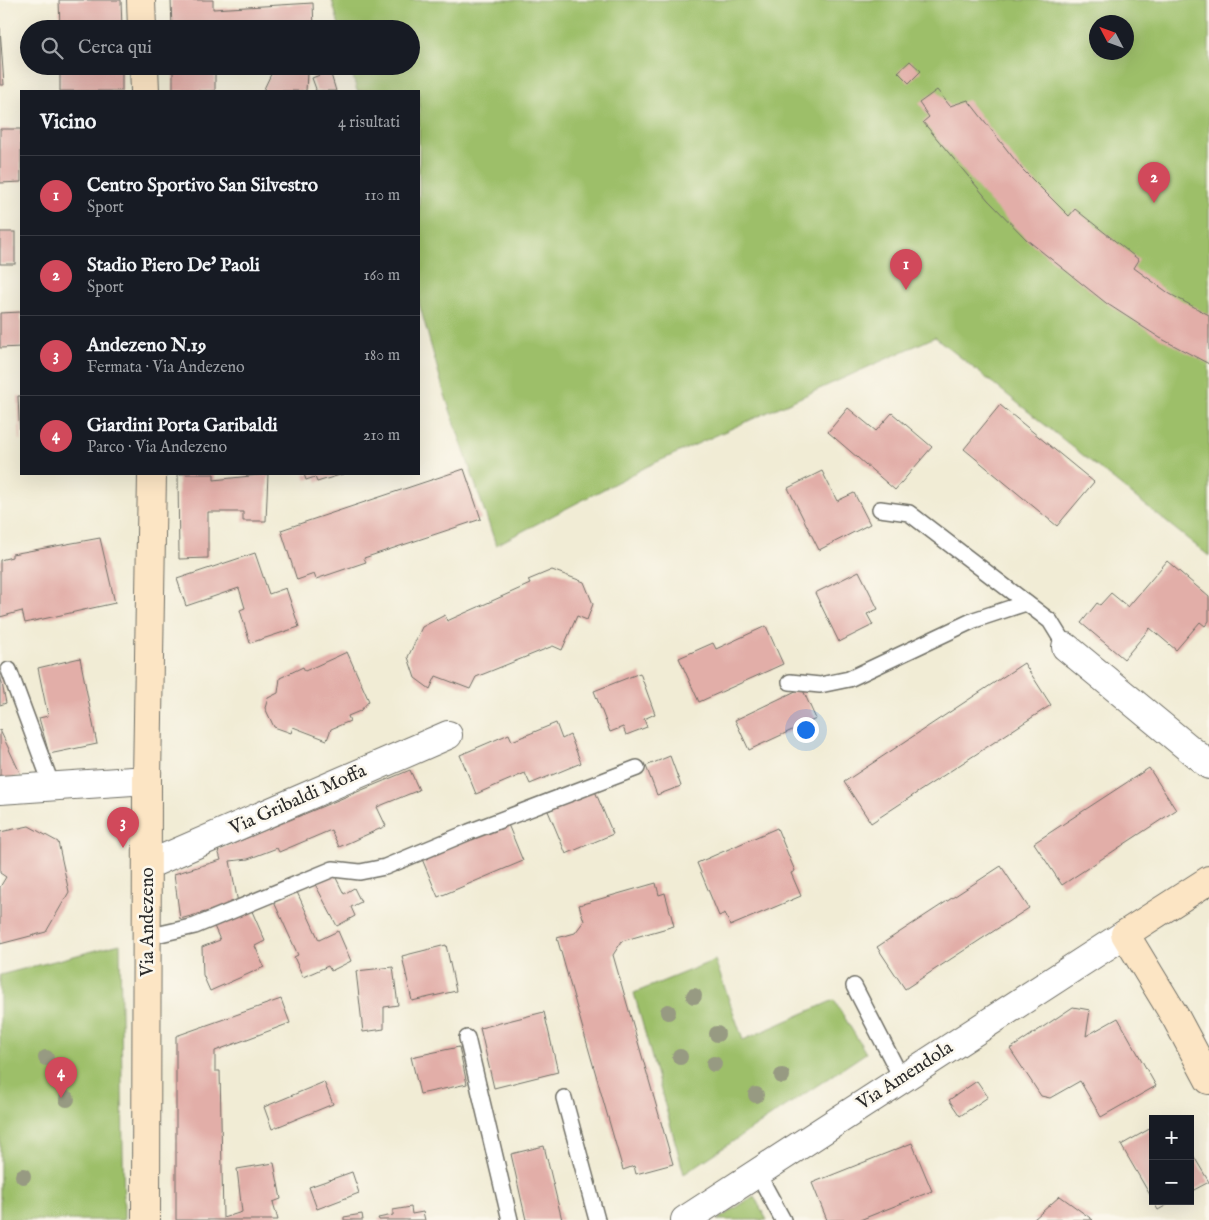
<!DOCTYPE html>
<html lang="it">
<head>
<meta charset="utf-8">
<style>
	body { margin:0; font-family:"IM FELL English",serif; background:#20242c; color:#f1f3f6 }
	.controls { position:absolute; right:15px; bottom:15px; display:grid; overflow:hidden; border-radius:0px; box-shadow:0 5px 20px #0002 }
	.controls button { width:45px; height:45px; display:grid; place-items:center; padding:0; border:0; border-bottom:1px solid #363941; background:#171b24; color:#f1f3f6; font:25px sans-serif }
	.compass { position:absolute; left:1089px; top:15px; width:45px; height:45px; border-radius:50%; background:#171b24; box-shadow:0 5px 20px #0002; rotate:311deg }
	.you { position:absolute; left:805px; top:729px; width:18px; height:18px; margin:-12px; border:4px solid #fff; border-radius:50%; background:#1a73e8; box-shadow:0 0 0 8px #1a73e833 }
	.badge { display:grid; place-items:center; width:32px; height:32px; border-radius:50%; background:#d1495b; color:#fff; font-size:16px; font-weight:700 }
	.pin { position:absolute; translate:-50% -41px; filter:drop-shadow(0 1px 2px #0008) }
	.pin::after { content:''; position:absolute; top:26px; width:18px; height:15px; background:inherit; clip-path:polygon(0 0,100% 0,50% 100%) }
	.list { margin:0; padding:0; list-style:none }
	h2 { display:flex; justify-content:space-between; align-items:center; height:65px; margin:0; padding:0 20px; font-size:21px }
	h2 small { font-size:16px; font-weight:400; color:#9ea1a6 }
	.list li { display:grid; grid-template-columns:32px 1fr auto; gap:15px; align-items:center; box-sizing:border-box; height:80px; padding:0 20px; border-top:1px solid #363941 }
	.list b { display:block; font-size:19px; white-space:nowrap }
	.list p { margin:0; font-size:16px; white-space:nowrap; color:#9ea1a6 }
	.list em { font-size:16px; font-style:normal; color:#9ea1a6 }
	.icon { flex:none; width:28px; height:28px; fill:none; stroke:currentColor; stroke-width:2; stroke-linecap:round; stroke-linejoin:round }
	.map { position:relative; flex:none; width:1209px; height:1220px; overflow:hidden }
	.search { position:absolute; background:#171b24; box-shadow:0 5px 20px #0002; left:20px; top:20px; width:400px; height:55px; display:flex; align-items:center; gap:12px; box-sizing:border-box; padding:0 18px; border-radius:28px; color:#9ea1a6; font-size:19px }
	.panel { position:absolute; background:#171b24; box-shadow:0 5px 20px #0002; left:20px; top:90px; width:400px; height:385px; border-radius:0px }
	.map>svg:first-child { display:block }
	.green { fill:#9dbf69; stroke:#64754a; fill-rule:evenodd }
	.building { fill:#e2aea8 }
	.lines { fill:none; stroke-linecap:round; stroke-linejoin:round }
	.lane-casing { stroke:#706f66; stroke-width:18 }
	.street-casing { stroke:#706f66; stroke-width:30 }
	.secondary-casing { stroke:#706f66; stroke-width:30 }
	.lane { stroke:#fff; stroke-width:15 }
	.street { stroke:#fff; stroke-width:28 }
	.secondary { stroke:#fce5c4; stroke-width:28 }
	.tree { fill:#979a82 }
	.labels { text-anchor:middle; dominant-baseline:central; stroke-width:5; stroke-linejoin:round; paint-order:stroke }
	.street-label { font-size:19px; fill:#2b2b2b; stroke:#fbf7ec }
</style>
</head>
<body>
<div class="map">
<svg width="1209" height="1220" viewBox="0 0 1209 1220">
	<rect width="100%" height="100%" fill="#fbf7ec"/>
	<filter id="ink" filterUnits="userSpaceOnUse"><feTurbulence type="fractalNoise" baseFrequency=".02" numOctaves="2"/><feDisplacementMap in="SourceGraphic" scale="10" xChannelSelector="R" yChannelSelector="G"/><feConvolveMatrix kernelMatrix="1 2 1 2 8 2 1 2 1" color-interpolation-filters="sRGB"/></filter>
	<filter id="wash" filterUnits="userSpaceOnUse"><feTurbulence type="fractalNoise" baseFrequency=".0096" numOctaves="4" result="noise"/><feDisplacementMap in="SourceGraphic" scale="20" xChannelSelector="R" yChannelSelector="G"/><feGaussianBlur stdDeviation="1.12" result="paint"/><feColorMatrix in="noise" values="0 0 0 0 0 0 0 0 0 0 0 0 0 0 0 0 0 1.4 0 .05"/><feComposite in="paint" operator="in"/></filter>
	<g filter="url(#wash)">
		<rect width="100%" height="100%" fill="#f1ecd5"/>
		<!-- green -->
		<g class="green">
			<path d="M332 0H1209V556L935 337 648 466 496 545 444 392 419 303V91H357L350 66H411V29H340ZM1096 22H1126V52H1096Z"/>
			<polygon points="120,944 124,1220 0,1220 0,975"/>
			<polygon points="715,960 743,1040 834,1000 866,1053 684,1174 634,993"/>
			<polygon points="754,1196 767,1220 717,1220"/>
		</g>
		<g id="blocks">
			<!-- building -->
			<g class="building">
				<polygon points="59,0 121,0 122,29 60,29"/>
				<polygon points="171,0 213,0 213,9 313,3 314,29 172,29"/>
				<polygon points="0,28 4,85 0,85"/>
				<polygon points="910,61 921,71 909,83 898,72"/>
				<rect x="60" y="66" width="62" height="25"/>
				<rect x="173" y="66" width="42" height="25"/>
				<polygon points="273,70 307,73 306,91 263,91"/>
				<polygon points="330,71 336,91 315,91 316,89 312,78"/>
				<polygon points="937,90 950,106 968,100 1022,169 1069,216 1075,209 1139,260 1134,268 1170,294 1209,315 1209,364 1160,338 1106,303 1026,239 988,200 923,122 929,117 919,103"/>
				<polygon points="0,129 21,129 21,182 0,183"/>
				<rect x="0" y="232" width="15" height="32"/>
				<polygon points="21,312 21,347 0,348 0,313"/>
				<polygon points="18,396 21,396 21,441 20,441"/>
				<polygon points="1000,405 1094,482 1057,526 964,449"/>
				<polygon points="848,408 876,431 892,413 932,447 895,490 828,432"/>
				<polygon points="464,469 481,519 364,558 366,562 316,579 314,574 297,580 281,530"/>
				<polygon points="822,471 837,501 854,493 870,524 819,550 788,488"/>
				<polygon points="178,474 214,474 214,480 268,474 266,521 243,521 243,512 208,512 208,558 179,559"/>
				<polygon points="304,474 343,474 317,482 315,477 306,480"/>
				<polygon points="100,538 115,603 25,623 22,611 0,617 0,560 12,557 12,554"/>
				<polygon points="255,553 269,594 286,588 299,627 250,643 240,610 245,608 239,588 186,606 177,579"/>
				<polygon points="1167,561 1209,597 1209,621 1205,626 1200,622 1176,650 1150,628 1124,659 1081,623 1097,603 1100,605 1111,593 1128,607"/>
				<polygon points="552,570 584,582 593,604 587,620 577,616 562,650 553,646 476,677 470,689 436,676 430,689 415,678 408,657 422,627 445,615 447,621 530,584 528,580"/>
				<polygon points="859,571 878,609 867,614 873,625 839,642 815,593"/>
				<polygon points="766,626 783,664 699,702 679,658 713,643 716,649"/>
				<polygon points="347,652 369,701 360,711 348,716 350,721 331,729 327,740 293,727 291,733 274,727 265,708 268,698 278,693 280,678 303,667 305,671"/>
				<polygon points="80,658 97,744 49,754 39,718 48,716 38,668"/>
				<polygon points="1024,663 1051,705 871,823 844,782"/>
				<polygon points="640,673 655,714 644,719 647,727 626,735 623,727 610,732 594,691"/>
				<polygon points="0,674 6,703 0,705"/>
				<polygon points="802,688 816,719 749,750 735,720"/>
				<polygon points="556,723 562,739 570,735 581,763 530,784 525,773 476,794 460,755 509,734 512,741"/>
				<polygon points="0,730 21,775 1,784 0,783"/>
				<polygon points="670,756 681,786 657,795 646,766"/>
				<polygon points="1149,768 1176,810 1062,885 1034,843"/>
				<polygon points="410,770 419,790 377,807 386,826 339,847 331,830 279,852 277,848 248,859 230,861 238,903 180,919 174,874 221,860 218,850"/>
				<polygon points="595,791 613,834 566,854 548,811"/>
				<polygon points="507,822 523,861 438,897 422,859"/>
				<polygon points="29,826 58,842 69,892 46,932 0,944 0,887 6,877 0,873 0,832"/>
				<polygon points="777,828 795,871 791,873 801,896 730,926 725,913 719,916 697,863"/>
				<polygon points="1001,866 1029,908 905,989 877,947"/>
				<polygon points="334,874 344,894 354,888 361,902 351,907 355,916 337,926 315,884"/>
				<polygon points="656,883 659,895 665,893 674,926 622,941 613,955 673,1164 636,1174 634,1166 623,1170 557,938 575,933 584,921 579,905"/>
				<polygon points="297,892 319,940 338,931 351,961 331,971 328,966 303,977 294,957 298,955 274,902"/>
				<polygon points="251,909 265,941 255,946 264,967 210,991 203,975 202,947 220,940 214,926"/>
				<polygon points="446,945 456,991 412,1001 402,956"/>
				<polygon points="393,967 398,1005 384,1007 384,1029 363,1032 356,971"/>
				<polygon points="281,999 290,1023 215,1051 215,1071 220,1071 223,1218 242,1212 237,1169 274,1163 281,1199 273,1202 278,1220 176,1220 176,1036"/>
				<polygon points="1073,1007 1090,1010 1086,1036 1118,1018 1156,1086 1101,1117 1080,1081 1050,1098 1041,1096 1010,1049"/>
				<polygon points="544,1012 558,1072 494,1088 480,1028"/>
				<polygon points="459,1047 467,1084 420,1094 411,1057"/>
				<polygon points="977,1081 988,1097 960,1116 949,1100"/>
				<polygon points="324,1082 333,1104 272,1129 264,1107"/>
				<polygon points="1153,1127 1153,1200 1121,1145"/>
				<polygon points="912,1143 932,1191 860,1220 827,1220 812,1183"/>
				<polygon points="544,1146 562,1220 526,1220 511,1154"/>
				<polygon points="1190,1150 1209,1182 1190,1192"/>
				<polygon points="352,1172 359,1193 317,1209 309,1187"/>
				<polygon points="1060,1196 1093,1220 1033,1220"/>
				<polygon points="1153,1201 1174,1201 1158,1210"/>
				<polygon points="411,1207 412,1214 423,1212 425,1220 379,1220 378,1218 393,1215 393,1210"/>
				<polygon points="362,1214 363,1220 344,1220 344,1217"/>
			</g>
		</g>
	</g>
	<g filter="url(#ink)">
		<use href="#blocks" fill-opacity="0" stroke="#706f66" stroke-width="1"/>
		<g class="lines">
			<!-- lane casing -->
			<g class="lane-casing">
				<g id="lane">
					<polyline points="880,509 909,513 1050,621 1066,647"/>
					<polyline points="9,670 52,786"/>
					<polyline points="790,682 820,685 849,679 974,620 1026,603"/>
					<polyline points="147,937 195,926 333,869 360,872 385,867 469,832 637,768"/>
					<polyline points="854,986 902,1079"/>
					<polyline points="467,1038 510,1220"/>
					<polyline points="564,1098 597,1220"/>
					<polyline points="757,1172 783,1220"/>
				</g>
			</g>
			<!-- street casing -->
			<g class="street-casing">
				<g id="street">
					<polyline points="1066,647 1209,765"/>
					<polyline points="0,790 147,780"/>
					<polyline points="148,865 448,735"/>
					<polyline points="685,1220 1125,934"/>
				</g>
			</g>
			<!-- secondary casing -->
			<g class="secondary-casing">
				<g id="secondary">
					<polyline points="141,0 142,29"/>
					<polyline points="144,66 145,91"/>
					<polyline points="1209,880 1125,934 1176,1018 1209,1080"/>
					<polyline points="146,1220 147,780 152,474"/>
				</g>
			</g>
			<!-- lane -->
			<use href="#lane" class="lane"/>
			<!-- street -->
			<use href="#street" class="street"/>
			<!-- secondary -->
			<use href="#secondary" class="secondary"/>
		</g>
		<!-- trees -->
		<g class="tree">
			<circle cx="694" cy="996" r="8"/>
			<circle cx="668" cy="1012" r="8"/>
			<circle cx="717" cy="1034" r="8"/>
			<circle cx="680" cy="1057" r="8"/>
			<circle cx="46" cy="1058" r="8"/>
			<circle cx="714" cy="1064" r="8"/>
			<circle cx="782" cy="1076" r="8"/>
			<circle cx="756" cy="1095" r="8"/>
			<circle cx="67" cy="1099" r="8"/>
			<circle cx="23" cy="1176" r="8"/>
		</g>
	</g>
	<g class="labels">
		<!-- street labels -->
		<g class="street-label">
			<text transform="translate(298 800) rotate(-24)">Via Gribaldi Moffa</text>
			<text transform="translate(148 922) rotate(-90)">Via Andezeno</text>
			<text transform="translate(905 1076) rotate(-33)">Via Amendola</text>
		</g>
	</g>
</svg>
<div class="controls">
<button>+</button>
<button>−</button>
</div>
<svg class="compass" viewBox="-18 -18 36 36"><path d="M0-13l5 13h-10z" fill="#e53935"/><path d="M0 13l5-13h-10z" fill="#9ea1a6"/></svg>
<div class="you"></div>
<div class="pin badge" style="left:906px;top:290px">1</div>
<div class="pin badge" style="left:1154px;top:203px">2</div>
<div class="pin badge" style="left:123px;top:848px">3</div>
<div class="pin badge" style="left:61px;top:1098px">4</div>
<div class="search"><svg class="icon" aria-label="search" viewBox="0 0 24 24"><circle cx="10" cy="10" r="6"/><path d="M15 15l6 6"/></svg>Cerca qui</div>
<section class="panel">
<h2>Vicino<small>4 risultati</small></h2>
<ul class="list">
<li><span class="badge">1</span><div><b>Centro Sportivo San Silvestro</b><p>Sport</p></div><em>110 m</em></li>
<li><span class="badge">2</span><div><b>Stadio Piero De' Paoli</b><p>Sport</p></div><em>160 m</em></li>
<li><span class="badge">3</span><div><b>Andezeno N.19</b><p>Fermata · Via Andezeno</p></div><em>180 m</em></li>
<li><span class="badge">4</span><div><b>Giardini Porta Garibaldi</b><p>Parco · Via Andezeno</p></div><em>210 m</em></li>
</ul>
</section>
</div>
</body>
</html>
